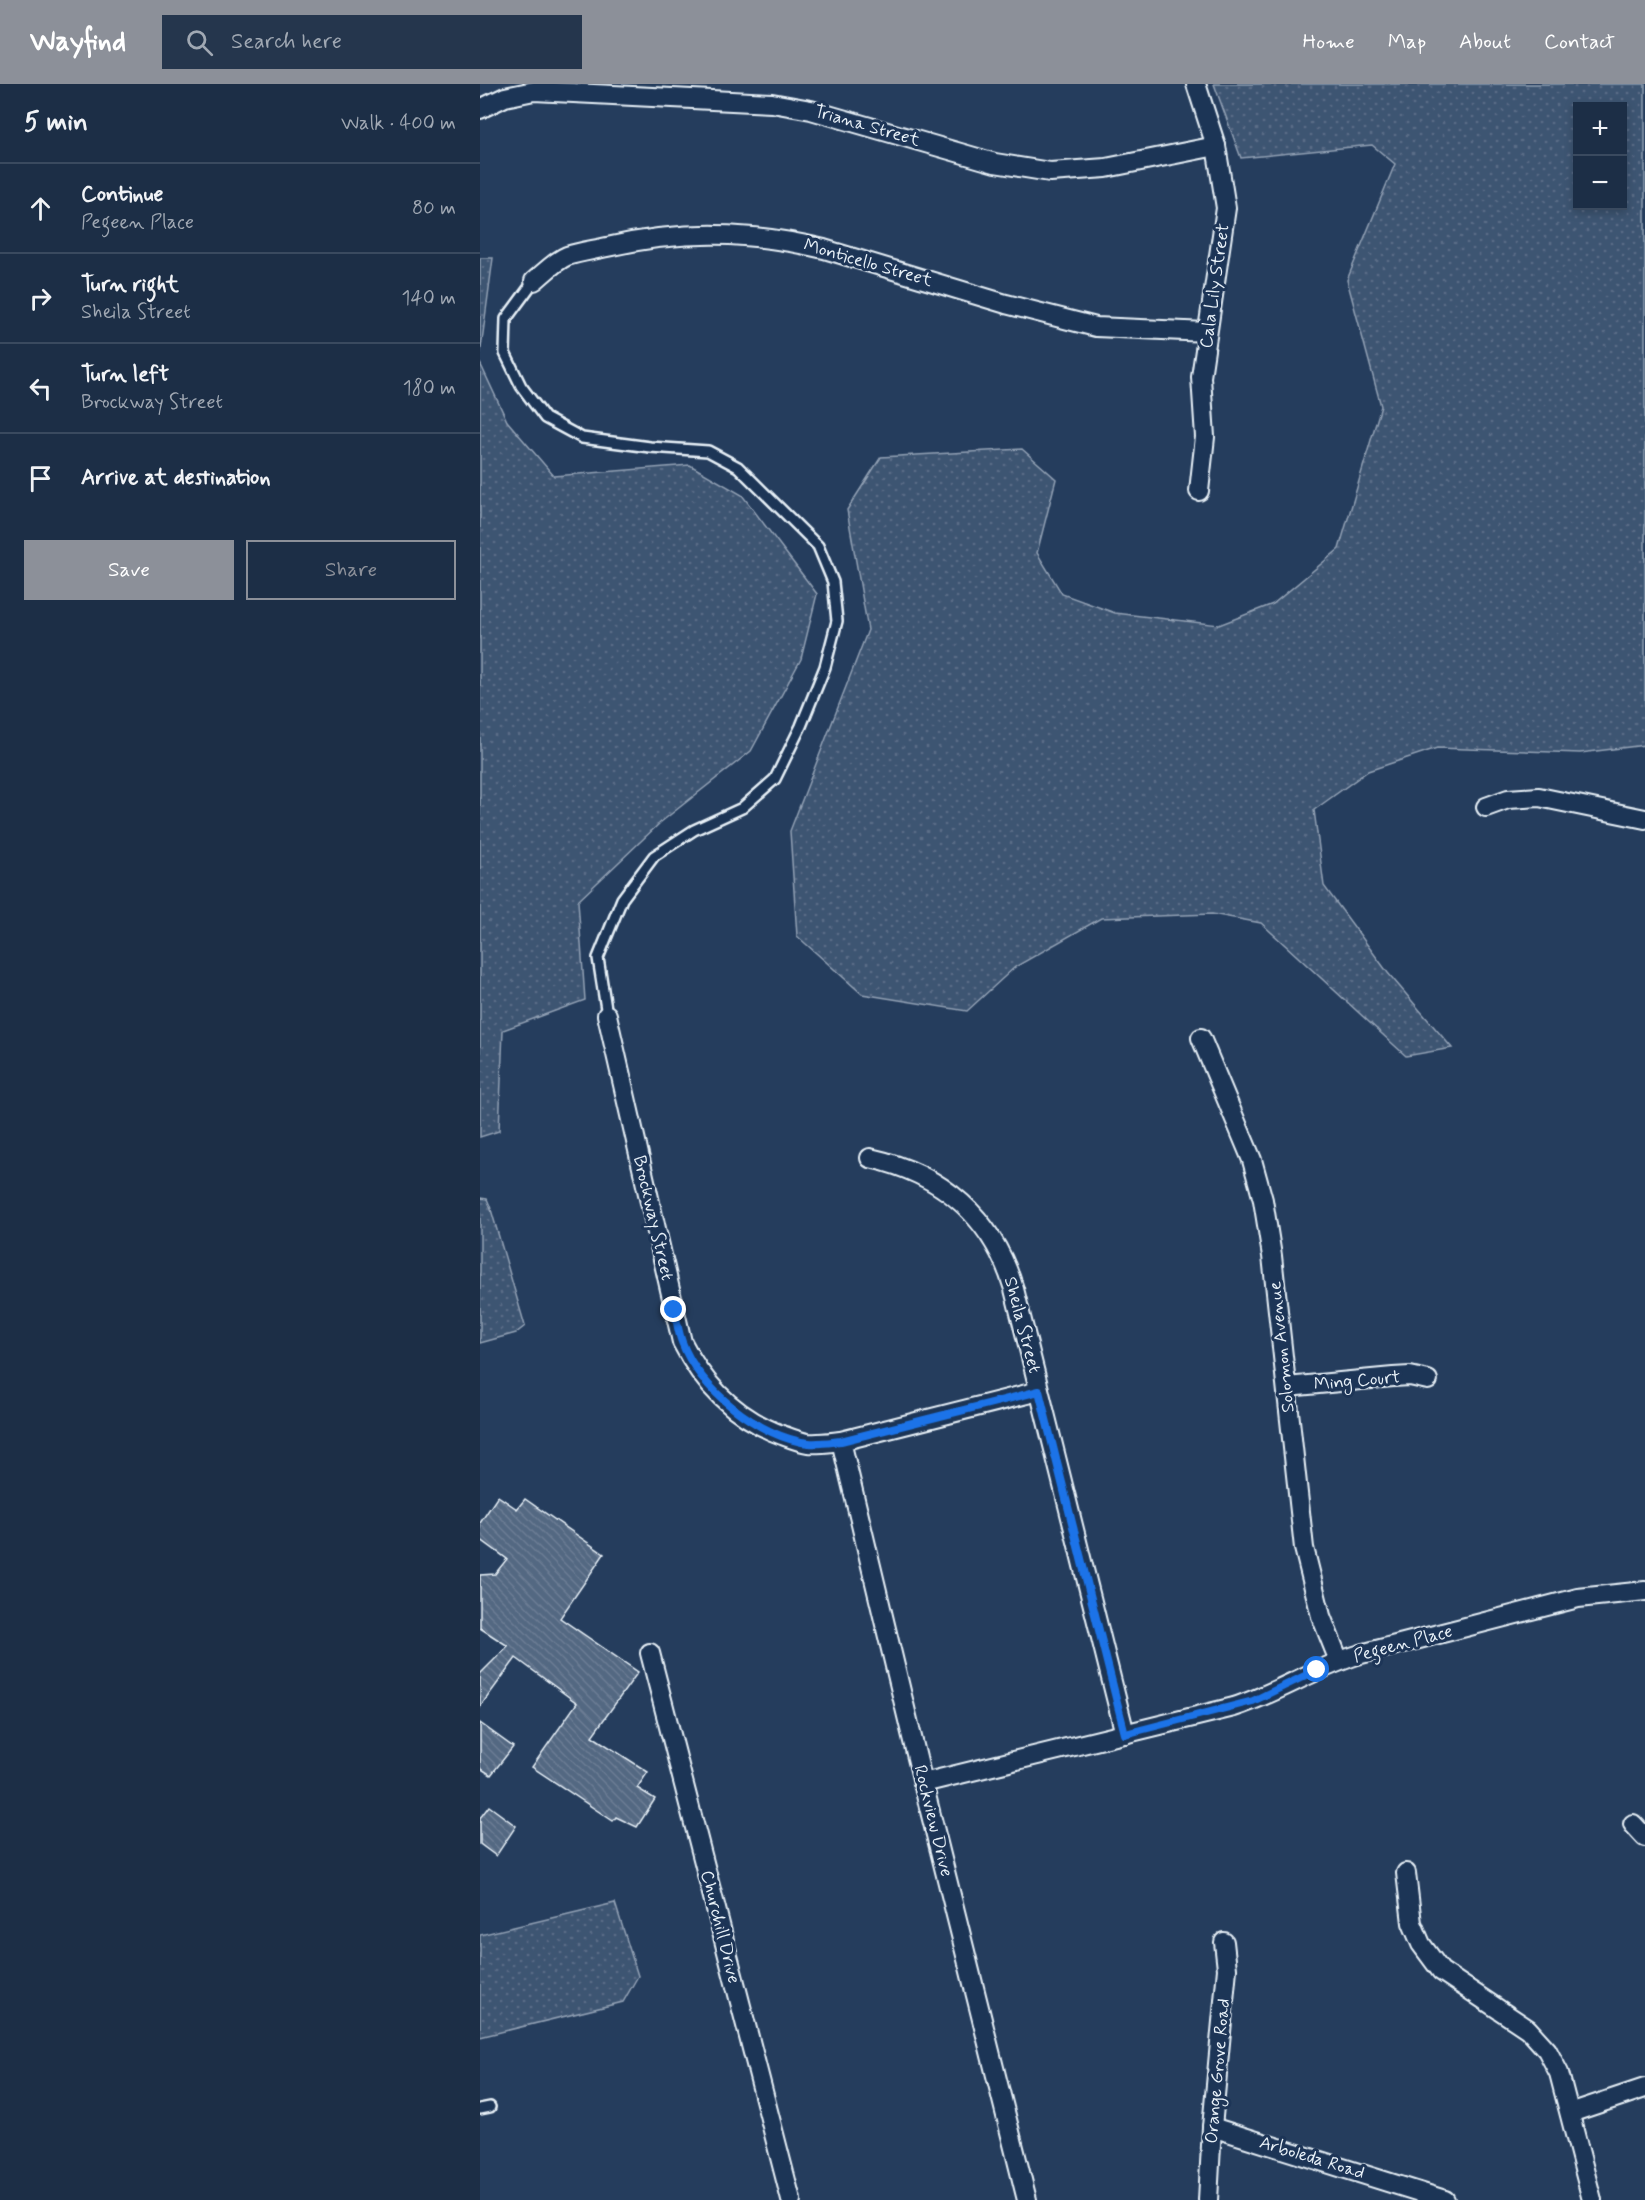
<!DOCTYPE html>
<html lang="en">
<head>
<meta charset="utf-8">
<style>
	body { margin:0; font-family:Mynerve,sans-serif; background:#25364d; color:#f1f3f6 }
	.controls { position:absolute; right:18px; top:18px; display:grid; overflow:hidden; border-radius:0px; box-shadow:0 3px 9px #0003 }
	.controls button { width:54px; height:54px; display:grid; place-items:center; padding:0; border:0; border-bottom:2px solid #3a4a5f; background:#1c2e46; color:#f1f3f6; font:30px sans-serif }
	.stop { position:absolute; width:18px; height:18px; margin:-14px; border:4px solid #1a73e8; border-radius:50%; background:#fff }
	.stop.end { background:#1a73e8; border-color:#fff; box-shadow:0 2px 6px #0008 }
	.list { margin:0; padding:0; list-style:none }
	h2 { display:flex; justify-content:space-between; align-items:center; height:78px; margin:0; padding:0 24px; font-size:26px }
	h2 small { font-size:20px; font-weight:400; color:#a0a8b3 }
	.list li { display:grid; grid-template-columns:39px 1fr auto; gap:18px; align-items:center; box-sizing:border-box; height:90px; padding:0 24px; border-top:2px solid #3a4a5f }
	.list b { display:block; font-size:22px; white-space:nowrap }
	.list p { margin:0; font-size:20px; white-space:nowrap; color:#a0a8b3 }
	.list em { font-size:20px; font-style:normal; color:#a0a8b3 }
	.actions { display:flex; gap:12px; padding:18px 24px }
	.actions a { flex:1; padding:14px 0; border:2px solid #8c9099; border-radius:0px; text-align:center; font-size:21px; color:#8c9099 }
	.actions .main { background:#8c9099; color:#fff }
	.icon { flex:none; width:33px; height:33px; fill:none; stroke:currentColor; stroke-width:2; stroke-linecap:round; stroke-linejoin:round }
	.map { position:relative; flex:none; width:1165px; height:2116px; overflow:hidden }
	header { display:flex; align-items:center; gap:36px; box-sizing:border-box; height:84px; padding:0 30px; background:#8c9099; color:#fff }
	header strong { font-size:28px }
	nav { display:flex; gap:33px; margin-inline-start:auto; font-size:21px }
	.search { width:420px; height:54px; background:#25364d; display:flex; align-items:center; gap:15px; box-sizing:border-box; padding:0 21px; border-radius:0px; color:#a0a8b3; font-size:22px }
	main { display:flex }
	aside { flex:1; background:#1c2e46 }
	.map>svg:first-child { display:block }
	.grass { fill:url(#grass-dots); stroke:#93a2b5; stroke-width:1.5; fill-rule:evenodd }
	.building { fill:url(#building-back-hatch); stroke:#e8f1f8; stroke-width:1.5 }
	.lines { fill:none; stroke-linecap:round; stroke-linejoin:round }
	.service-casing { stroke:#e8f1f8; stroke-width:14 }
	.minor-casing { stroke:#e8f1f8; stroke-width:22 }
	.service { stroke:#1d3557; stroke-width:9 }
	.minor { stroke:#1d3557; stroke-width:18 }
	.route { stroke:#1a73e8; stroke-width:8 }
	.labels { text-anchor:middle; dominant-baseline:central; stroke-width:6; stroke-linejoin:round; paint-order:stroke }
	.street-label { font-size:18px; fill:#e8f1f8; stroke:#1d3557 }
</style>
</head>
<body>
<header>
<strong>Wayfind</strong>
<div class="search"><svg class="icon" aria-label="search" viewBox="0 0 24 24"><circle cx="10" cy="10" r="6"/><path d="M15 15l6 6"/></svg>Search here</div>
<nav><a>Home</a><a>Map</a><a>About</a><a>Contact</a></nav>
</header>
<main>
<aside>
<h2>5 min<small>Walk · 400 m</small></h2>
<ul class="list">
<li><svg class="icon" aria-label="ahead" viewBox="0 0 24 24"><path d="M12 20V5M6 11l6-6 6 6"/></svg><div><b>Continue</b><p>Pegeen Place</p></div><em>80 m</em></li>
<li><svg class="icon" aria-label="right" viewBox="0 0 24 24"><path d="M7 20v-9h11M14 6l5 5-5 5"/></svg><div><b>Turn right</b><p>Sheila Street</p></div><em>140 m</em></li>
<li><svg class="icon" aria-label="left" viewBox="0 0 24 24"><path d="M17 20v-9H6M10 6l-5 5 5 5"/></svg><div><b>Turn left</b><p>Brockway Street</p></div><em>180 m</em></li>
<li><svg class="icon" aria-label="arrive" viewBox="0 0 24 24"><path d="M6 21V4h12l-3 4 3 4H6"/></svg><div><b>Arrive at destination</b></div></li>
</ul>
<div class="actions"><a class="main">Save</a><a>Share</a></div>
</aside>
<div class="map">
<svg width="1165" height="2116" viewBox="0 0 1165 2116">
	<defs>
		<pattern id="grass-dots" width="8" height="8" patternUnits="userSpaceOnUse" patternTransform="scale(1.5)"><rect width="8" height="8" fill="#3e5472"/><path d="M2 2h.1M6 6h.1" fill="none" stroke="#5a6d87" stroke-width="1.8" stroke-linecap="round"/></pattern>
		<pattern id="building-back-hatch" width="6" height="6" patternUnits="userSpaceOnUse" patternTransform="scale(1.5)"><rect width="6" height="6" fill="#536782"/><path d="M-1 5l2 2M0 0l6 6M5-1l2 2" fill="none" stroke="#6c7d94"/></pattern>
	</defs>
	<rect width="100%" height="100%" fill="#253d5d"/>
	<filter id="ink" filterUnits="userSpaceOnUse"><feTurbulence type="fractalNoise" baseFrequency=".0167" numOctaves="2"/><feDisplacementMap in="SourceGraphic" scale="12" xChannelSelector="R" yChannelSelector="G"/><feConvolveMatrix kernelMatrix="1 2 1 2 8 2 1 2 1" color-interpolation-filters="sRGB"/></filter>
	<g filter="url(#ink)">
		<!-- grass -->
		<g class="grass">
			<path d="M734 0H1165V661L1100 669 957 664 888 687 834 726 844 802 908 889 972 964 926 972 781 839 732 830 621 834 535 883 487 927 382 910 317 852 310 747 388 546 367 426 401 373 542 365 576 395 557 469 582 510 635 529 739 541 793 520 859 465 901 322 867 196 915 80 892 61 761 74ZM1098 22H1142V122H1098Z"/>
			<polygon points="0,174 13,174 0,272"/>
			<polygon points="0,279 27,337 74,392 210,381 262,411 337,510 321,575 271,667 181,738 98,817 105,916 23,946 19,1047 0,1053"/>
			<polygon points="0,1114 7,1115 10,1122 45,1242 36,1249 0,1259"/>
			<polygon points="135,1819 158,1892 143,1918 0,1953 0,1851"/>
		</g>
		<!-- building -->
		<g class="building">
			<polygon points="18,1412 37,1425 45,1415 124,1470 80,1534 158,1588 112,1652 168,1688 157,1704 175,1715 157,1743 136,1733 133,1737 52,1683 97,1619 36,1574 0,1623 0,1590 28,1562 0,1544 0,1491 15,1490 27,1475 0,1455 0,1439"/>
			<polygon points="0,1639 33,1663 11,1691 0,1684"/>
			<polygon points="9,1722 36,1742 16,1772 0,1760 0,1734"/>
		</g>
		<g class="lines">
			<!-- service casing -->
			<g class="service-casing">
				<g id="service">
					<polyline points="54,197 26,235 25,269 41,302 65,334 102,354 170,363 228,367 258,383 338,462 353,498 357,537 345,583 321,642 295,695 262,724 214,746 174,772 142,815 118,874 127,931"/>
					<polyline points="0,2025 10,2023"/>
				</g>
			</g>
			<!-- minor casing -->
			<g class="minor-casing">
				<g id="minor">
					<polyline points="716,0 736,62 746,124 721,293 725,353 719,407"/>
					<polyline points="0,25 25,13 54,7 292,19 331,26 515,79 570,88 626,84 736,62"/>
					<path d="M54 197C64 189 75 177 87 172 99 168 114 166 127 163 203 146 269 147 344 165L526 220 616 243 727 248"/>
					<polyline points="1006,723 1028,715 1059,713 1165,735"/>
					<path d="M127 931 202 1258C223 1300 256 1334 302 1351 310 1354 320 1358 328 1359 339 1360 351 1358 361 1357L559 1307"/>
					<polyline points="721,954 772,1076 783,1116 792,1172 824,1464 841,1532 859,1577"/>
					<path d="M390 1074C463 1090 513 1134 534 1205L645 1650"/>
					<polyline points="807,1303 913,1293 930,1292 948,1296"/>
					<polyline points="361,1357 443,1699 547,2116"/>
					<polyline points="170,1569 311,2116"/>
					<path d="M443 1699 754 1623C798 1609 836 1583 881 1570L1098 1514 1165 1507"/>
					<polyline points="1153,1740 1165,1753"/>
					<polyline points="926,1789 932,1839 941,1860 961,1887 1048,1945 1067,1966 1079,1989 1112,2116"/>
					<polyline points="1090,2029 1165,2004"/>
					<polyline points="732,2043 965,2116"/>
					<polyline points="728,2116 732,2043 747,1885 744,1858"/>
				</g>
			</g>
			<!-- service -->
			<use href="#service" class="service"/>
			<!-- minor -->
			<use href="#minor" class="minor"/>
		</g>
	</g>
	<g class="lines" filter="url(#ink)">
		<!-- route -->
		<path class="route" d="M194 1226C197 1236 198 1248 202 1258 218 1304 280 1354 329 1359 339 1360 351 1358 361 1357L559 1307 645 1650 773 1617 837 1586"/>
	</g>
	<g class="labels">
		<!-- street labels -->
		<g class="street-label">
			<text transform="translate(387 42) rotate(16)">Triana Street</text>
			<text transform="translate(388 179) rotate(16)">Monticello Street</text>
			<text transform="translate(735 202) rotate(-82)">Cala Lily Street</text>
			<text transform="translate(173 1134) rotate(77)">Brockway Street</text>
			<text transform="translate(542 1241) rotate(75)">Sheila Street</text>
			<text transform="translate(802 1263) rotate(-96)">Solomon Avenue</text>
			<text transform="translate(877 1297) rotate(-5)">Ming Court</text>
			<text transform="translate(923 1560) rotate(-15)">Pegeen Place</text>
			<text transform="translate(453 1737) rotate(76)">Rockview Drive</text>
			<text transform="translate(240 1843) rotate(76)">Churchill Drive</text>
			<text transform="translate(738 1987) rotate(-85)">Orange Grove Road</text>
			<text transform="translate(832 2074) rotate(17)">Arboleda Road</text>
		</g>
	</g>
</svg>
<div class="controls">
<button>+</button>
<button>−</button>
</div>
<div class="stop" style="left:837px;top:1586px"></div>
<div class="stop end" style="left:194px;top:1226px"></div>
</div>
</main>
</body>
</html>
